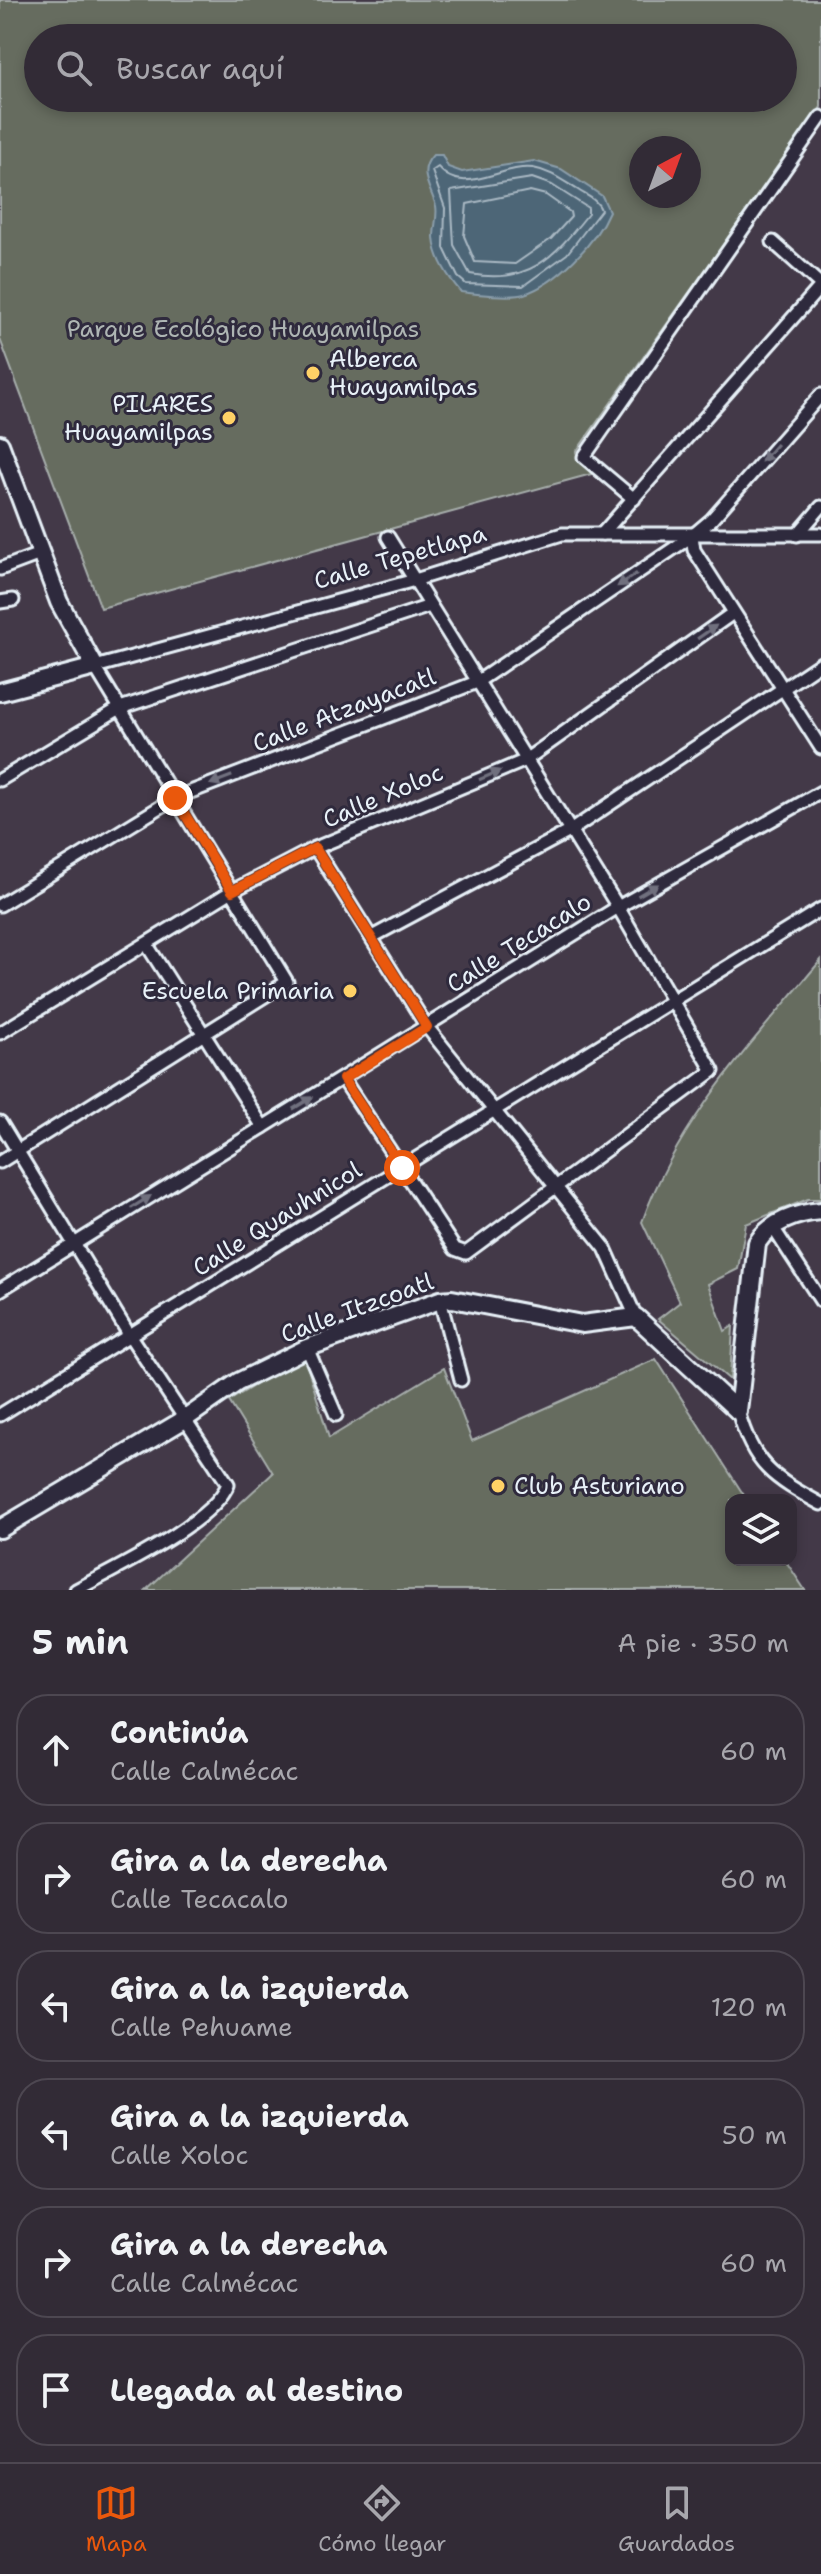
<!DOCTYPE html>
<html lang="es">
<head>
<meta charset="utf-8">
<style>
	body { margin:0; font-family:"Shantell Sans",sans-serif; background:#3d3742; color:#f1f3f6 }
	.controls { position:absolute; right:24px; bottom:24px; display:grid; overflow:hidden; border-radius:16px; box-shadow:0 4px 12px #0003 }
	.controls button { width:72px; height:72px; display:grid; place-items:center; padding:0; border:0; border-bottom:2px solid #4d4751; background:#322b36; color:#f1f3f6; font:40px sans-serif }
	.compass { position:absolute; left:629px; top:136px; width:72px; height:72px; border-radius:50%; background:#322b36; box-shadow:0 4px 12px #0003; rotate:41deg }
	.stop { position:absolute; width:24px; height:24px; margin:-18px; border:6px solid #ea580c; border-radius:50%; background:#fff }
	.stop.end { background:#ea580c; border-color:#fff; box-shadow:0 2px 8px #0008 }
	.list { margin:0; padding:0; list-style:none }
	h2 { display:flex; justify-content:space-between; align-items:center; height:104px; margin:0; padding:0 32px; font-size:34px }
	h2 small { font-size:26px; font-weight:400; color:#a8a7ad }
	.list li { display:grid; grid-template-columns:52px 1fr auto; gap:24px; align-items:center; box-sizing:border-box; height:112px; margin:0 16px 16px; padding:0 16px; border:2px solid #4d4751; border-radius:32px }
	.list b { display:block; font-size:30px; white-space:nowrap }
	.list p { margin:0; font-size:26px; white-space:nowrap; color:#a8a7ad }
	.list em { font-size:26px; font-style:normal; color:#a8a7ad }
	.icon { flex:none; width:44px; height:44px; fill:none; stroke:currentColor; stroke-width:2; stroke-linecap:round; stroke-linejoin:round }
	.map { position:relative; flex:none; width:821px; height:1590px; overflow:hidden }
	.search { position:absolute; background:#322b36; box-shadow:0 4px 12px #0003; left:24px; right:24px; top:24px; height:88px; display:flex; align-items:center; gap:20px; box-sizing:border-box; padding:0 28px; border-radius:44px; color:#a8a7ad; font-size:30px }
	.sheet { height:872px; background:#322b36 }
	nav { display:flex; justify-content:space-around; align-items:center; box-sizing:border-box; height:112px; border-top:2px solid #4d4751; background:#322b36; font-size:22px; color:#a8a7ad }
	nav a { display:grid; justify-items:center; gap:4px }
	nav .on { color:#ea580c }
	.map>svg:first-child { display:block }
	.green { fill:#666c5f; stroke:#a7aeac; stroke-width:2; fill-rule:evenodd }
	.water { fill:#4d6677; stroke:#8b9eab; stroke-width:2 }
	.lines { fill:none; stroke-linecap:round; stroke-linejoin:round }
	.shore { stroke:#aab9c4; stroke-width:2 }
	.street-casing { stroke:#e8f1f8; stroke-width:17 }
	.secondary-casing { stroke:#e8f1f8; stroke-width:22 }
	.street { stroke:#2f2a3d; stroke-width:11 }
	.secondary { stroke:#2f2a3d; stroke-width:16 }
	.oneway { fill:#70707e }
	.route { stroke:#ea580c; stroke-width:10 }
	.poi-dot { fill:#ffd166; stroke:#2f2a3d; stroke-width:3 }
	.labels { text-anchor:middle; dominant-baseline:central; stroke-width:6; stroke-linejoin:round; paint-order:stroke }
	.park-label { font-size:24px; fill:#aeb5b3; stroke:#2f2a3d }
	.poi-label { font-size:24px; fill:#e8f1f8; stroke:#2f2a3d; text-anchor:start }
	.street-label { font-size:24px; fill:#e8f1f8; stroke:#2f2a3d }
</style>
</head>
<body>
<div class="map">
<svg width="821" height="1590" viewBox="0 0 821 1590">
	<rect width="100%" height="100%" fill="#433948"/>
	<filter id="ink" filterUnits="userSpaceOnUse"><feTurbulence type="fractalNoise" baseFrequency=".0125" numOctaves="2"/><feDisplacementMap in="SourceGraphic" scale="16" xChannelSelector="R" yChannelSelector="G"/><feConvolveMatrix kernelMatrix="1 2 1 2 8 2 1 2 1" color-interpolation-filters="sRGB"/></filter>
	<g filter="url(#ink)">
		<!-- green -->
		<g class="green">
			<path d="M0 0H821V107L576 452 580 462 595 473 101 608 0 339ZM38 38H783V98H38ZM641 148H689V196H641Z"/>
			<path d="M821 960V1199H808L746 1224 738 1269 708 1284 725 1331 733 1326 730 1380 658 1319 680 1302 642 1222C679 1119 752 1043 821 960Z"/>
			<polygon points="304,1355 329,1438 444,1368 472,1441 656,1359 747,1500 731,1500 731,1560 785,1560 805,1590 146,1590 273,1473 229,1401"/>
		</g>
		<!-- water -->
		<path class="water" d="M433 155H442L448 167 462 172 534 161 561 169 602 196 609 211C596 242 558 283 524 294 512 298 475 294 461 292 448 277 435 258 434 237 434 226 438 216 436 206 430 186 417 172 433 155Z"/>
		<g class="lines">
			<!-- shore -->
			<g class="shore">
				<path d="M438 167C462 198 502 164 533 168 551 171 563 181 578 190 587 196 598 200 601 210L567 254 523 286 466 284 458 277 444 248 445 208 432 171Z"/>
				<path d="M532 178 552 185 588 208V214C553 258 529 285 470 274L454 245 451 191Z"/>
				<polygon points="530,191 546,195 570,212 571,217 551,239 515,264 475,262 464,236 467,204"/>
			</g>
			<!-- street casing -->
			<g class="street-casing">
				<g id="street">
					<polyline points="773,242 821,285"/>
					<polyline points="634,499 584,457 821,117"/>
					<polyline points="602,534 821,286"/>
					<polyline points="797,535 821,507"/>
					<polyline points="692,536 694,550 821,748"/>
					<polyline points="0,569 40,554"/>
					<polyline points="0,602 13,600"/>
					<polyline points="0,780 120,708 430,606"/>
					<polyline points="315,848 427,1027 605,1248 636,1317"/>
					<polyline points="0,905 175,798 477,682 692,536 711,520 821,395"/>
					<polyline points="372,937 570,831 821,663"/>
					<polyline points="147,945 263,1127"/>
					<polyline points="0,1033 232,891 315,848 524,761 733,613"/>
					<polyline points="343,1079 455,1249 466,1253 713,1071 618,907 388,537"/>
					<path d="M0 1122 130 1336 228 1484C213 1523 114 1569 76 1590"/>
					<polyline points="0,1162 287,982 95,667 415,580 562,534 821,534"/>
					<polyline points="772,1226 821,1301"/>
					<polyline points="0,1290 618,907 821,792"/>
					<polyline points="440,1300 461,1380"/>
					<polyline points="307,1348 336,1415"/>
					<path d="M738 1411C753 1465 773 1478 821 1504"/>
					<polyline points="0,1415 821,909"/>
				</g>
			</g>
			<!-- secondary casing -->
			<g class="secondary-casing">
				<g id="secondary">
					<polyline points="0,444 59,602 95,667 0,692"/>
					<path d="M738 1411 757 1243C770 1222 797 1213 821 1211"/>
					<polyline points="0,1529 185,1419 238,1382 307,1348 440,1300 452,1299 582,1324 636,1317 738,1411"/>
				</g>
			</g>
			<!-- street -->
			<use href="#street" class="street"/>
			<!-- secondary -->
			<use href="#secondary" class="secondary"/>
		</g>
		<!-- one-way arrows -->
		<defs><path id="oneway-solid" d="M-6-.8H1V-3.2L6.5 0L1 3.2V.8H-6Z" transform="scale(2)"/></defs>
		<g class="oneway">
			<use href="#oneway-solid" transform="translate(769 453) rotate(131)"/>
			<use href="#oneway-solid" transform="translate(627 580) rotate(146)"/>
			<use href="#oneway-solid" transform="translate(707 632) rotate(-35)"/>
			<use href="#oneway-solid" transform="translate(490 775) rotate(-23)"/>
			<use href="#oneway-solid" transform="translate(221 780) rotate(159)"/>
			<use href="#oneway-solid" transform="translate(648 890) rotate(-30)"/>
			<use href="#oneway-solid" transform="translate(303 1103) rotate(-31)"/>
			<use href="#oneway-solid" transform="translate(141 1202) rotate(-32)"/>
		</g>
	</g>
	<g class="lines" filter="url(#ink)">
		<!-- route -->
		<polyline class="route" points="175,798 232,891 315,848 427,1027 343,1079 402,1168"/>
	</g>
	<!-- markers -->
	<g class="poi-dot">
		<circle cx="313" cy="373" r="8"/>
		<circle cx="229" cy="418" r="8"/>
		<circle cx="350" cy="991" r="8"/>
		<circle cx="498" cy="1486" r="8"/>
	</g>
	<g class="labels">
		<!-- park labels -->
		<g class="park-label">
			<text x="243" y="329">Parque Ecológico Huayamilpas</text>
		</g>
		<!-- poi labels -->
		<g class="poi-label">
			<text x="329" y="359">Alberca<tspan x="329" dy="28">Huayamilpas</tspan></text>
			<text x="213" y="404" text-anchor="end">PILARES<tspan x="213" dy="28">Huayamilpas</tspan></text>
			<text x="334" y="991" text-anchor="end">Escuela Primaria</text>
			<text x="514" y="1486">Club Asturiano</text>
		</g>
		<!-- street labels -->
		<g class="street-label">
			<text transform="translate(400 557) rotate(-16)">Calle Tepetlapa</text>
			<text transform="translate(344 710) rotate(-21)">Calle Atzayacatl</text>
			<text transform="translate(383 796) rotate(-23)">Calle Xoloc</text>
			<text transform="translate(519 943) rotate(-32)">Calle Tecacalo</text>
			<text transform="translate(277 1219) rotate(-32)">Calle Quauhnicol</text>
			<text transform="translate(357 1308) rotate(-20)">Calle Itzcoatl</text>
		</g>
	</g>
</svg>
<div class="controls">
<button><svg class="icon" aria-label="layers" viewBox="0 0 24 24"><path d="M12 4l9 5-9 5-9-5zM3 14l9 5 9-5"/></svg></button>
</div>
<svg class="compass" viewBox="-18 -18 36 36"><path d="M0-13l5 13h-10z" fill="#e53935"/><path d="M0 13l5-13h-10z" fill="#a8a7ad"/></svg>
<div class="stop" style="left:402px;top:1168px"></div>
<div class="stop end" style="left:175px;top:798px"></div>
<div class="search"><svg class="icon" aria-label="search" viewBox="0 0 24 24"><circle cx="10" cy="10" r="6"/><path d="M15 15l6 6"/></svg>Buscar aquí</div>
</div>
<section class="sheet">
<h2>5 min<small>A pie · 350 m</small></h2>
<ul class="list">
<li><svg class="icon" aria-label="ahead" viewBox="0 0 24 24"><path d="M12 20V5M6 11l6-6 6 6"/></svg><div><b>Continúa</b><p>Calle Calmécac</p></div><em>60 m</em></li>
<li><svg class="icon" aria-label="right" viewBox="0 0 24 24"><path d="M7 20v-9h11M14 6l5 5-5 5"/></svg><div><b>Gira a la derecha</b><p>Calle Tecacalo</p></div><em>60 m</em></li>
<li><svg class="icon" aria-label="left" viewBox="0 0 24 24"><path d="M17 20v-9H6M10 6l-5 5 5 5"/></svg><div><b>Gira a la izquierda</b><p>Calle Pehuame</p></div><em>120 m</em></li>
<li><svg class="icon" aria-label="left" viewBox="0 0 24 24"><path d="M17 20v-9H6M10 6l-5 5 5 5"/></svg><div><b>Gira a la izquierda</b><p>Calle Xoloc</p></div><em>50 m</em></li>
<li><svg class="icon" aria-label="right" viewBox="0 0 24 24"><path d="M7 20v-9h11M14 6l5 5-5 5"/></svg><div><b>Gira a la derecha</b><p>Calle Calmécac</p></div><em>60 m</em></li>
<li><svg class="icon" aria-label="arrive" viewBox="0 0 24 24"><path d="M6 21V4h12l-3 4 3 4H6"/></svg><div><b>Llegada al destino</b></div></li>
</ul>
</section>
<nav>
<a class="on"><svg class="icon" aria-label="map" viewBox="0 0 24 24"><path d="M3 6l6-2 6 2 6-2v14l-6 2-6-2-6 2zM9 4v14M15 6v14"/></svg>Mapa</a>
<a><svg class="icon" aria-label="directions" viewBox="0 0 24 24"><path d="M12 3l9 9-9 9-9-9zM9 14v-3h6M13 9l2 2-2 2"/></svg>Cómo llegar</a>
<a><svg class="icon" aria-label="saved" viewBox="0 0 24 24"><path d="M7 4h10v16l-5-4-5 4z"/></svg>Guardados</a>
</nav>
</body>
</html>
